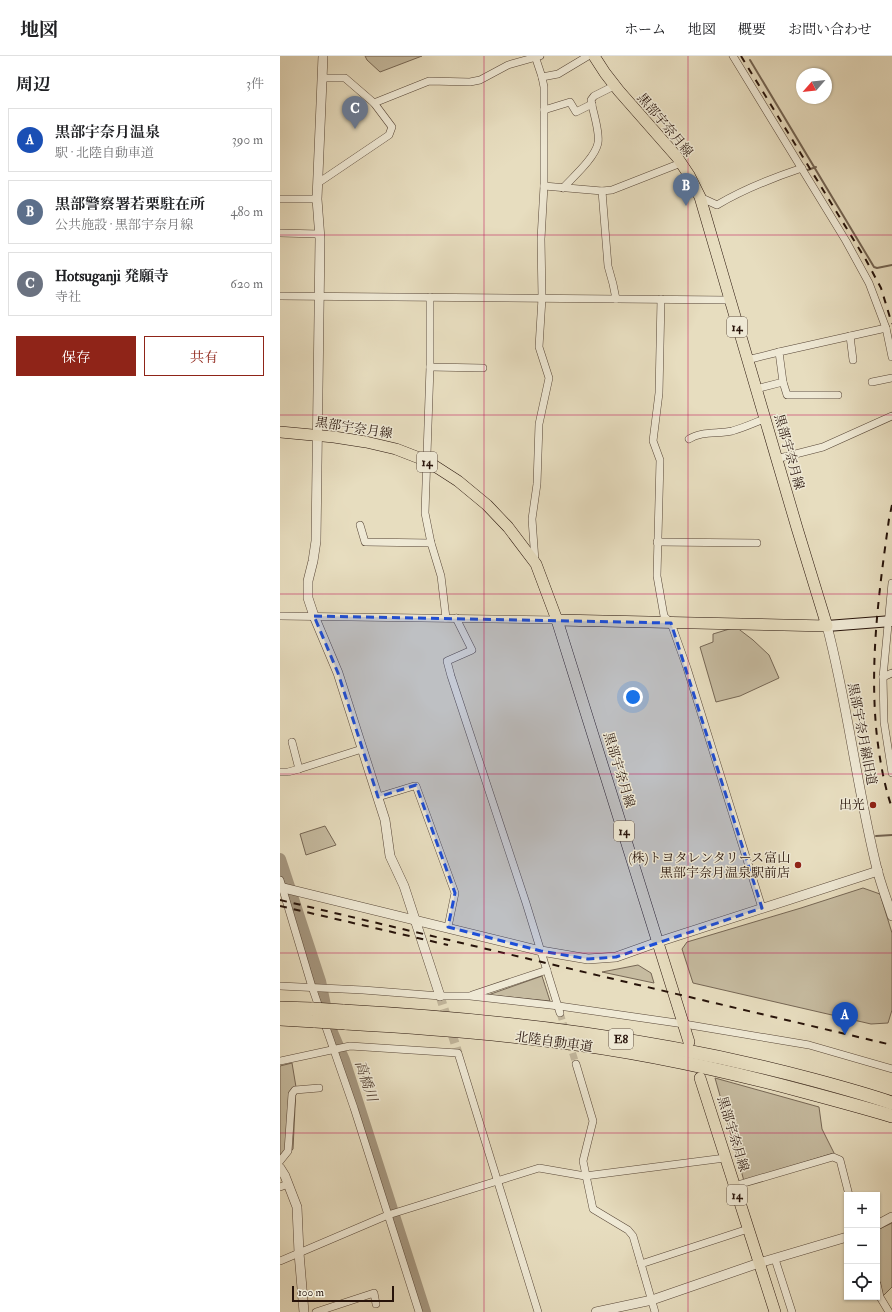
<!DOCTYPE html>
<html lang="ja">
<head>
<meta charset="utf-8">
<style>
	body { margin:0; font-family:"IM FELL Double Pica","Noto Serif JP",serif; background:#f2f2f2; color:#202124 }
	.controls { position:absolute; right:12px; bottom:12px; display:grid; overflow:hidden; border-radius:0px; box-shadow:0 1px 3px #0004 }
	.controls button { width:36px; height:36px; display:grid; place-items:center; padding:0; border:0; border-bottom:1px solid #e0e0e0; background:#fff; color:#202124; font:20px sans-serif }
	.compass { position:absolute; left:516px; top:12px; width:36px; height:36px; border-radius:50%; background:#fff; box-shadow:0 1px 3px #0004; rotate:242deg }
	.scale { position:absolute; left:12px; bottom:10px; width:102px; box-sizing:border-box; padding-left:4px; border:2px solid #27130a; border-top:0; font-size:11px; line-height:14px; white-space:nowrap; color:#27130a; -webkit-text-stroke:3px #efe9d5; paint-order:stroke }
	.you { position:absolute; left:353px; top:641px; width:14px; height:14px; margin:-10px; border:3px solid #fff; border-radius:50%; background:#1a73e8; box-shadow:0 0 0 6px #1a73e833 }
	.badge { display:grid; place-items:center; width:26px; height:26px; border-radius:50%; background:#8f2418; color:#fff; font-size:13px; font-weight:700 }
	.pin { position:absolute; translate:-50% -33px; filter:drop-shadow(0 1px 2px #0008) }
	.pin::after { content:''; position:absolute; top:21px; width:14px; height:12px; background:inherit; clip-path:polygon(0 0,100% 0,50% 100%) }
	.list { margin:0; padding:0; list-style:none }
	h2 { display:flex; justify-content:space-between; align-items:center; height:52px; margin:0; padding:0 16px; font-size:17px }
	h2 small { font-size:13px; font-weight:400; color:#757577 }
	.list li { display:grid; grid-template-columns:26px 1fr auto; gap:12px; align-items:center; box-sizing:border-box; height:64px; margin:0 8px 8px; padding:0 8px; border:1px solid #e0e0e0; border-radius:0px }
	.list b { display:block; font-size:15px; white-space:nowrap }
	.list p { margin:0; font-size:13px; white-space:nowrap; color:#757577 }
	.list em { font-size:13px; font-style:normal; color:#757577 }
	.actions { display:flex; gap:8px; padding:12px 16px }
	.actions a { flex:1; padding:9px 0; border:1px solid #8f2418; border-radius:0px; text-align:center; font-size:14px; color:#8f2418 }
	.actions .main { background:#8f2418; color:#fff }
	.icon { flex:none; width:22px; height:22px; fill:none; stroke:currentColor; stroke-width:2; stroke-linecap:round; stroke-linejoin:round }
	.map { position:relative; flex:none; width:612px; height:1256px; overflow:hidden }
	header { display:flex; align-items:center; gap:24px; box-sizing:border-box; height:56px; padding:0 20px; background:#fff; border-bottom:1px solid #e0e0e0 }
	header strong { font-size:19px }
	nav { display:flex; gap:22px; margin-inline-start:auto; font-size:14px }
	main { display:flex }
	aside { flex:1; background:#fff }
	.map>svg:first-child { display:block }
	.green { fill:#c6bba0; stroke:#766755 }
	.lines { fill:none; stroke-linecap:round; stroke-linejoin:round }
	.stream { stroke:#736351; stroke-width:2 }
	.river { stroke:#a69881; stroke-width:12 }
	.minor-tunnel { stroke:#c1b59b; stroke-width:7; stroke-dasharray:7 3.5; stroke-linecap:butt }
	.tertiary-tunnel { stroke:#c1b59b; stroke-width:9; stroke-dasharray:9 4.5; stroke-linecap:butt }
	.minor-casing { stroke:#574637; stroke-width:8 }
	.tertiary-casing { stroke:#574637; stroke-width:10 }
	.secondary-casing { stroke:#27130a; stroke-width:12 }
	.primary-casing { stroke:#27130a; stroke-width:12 }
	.motorway-casing { stroke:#27130a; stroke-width:14 }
	.minor { stroke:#efe9d5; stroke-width:7 }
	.tertiary { stroke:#efe9d5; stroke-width:9 }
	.secondary { stroke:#efe9d5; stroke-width:10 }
	.primary { stroke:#e7ddbf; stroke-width:11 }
	.motorway { stroke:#e7ddbf; stroke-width:13 }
	.rail { stroke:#27130a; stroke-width:2; stroke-dasharray:7 7; stroke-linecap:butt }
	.motorway-bridge-casing { stroke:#27130a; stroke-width:14; stroke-linecap:butt }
	.motorway-bridge { stroke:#e7ddbf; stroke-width:13 }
	.marked { fill:#1d4ed8; fill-opacity:0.2; stroke:#1d4ed8; stroke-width:3; stroke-dasharray:8 5; stroke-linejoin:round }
	.grid { fill:none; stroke:#c2185b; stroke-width:1; stroke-opacity:0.55 }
	.poi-dot { fill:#8f2418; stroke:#efe9d5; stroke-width:1.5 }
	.labels { text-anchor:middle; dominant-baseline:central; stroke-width:3; stroke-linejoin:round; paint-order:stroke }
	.shield { fill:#efe9d5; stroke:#635347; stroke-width:1 }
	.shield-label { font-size:12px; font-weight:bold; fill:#27130a }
	.street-label { font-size:13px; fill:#27130a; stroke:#efe9d5 }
	.poi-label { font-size:13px; fill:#27130a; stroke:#efe9d5; text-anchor:end }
	.water-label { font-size:14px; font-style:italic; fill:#5a483a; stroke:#efe9d5 }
</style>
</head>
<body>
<header>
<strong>地図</strong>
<nav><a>ホーム</a><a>地図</a><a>概要</a><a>お問い合わせ</a></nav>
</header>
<main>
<aside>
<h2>周辺<small>3件</small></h2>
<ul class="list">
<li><span class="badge" style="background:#1a4fb4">A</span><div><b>黒部宇奈月温泉</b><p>駅 · 北陸自動車道</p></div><em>390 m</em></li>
<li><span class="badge" style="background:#5c6f8a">B</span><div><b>黒部警察署若栗駐在所</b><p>公共施設 · 黒部宇奈月線</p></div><em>480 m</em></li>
<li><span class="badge" style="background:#6b7280">C</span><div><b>Hotsuganji 発願寺</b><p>寺社</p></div><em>620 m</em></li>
</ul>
<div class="actions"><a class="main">保存</a><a>共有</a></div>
</aside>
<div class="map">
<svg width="612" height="1256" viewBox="0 0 612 1256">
	<rect width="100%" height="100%" fill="#e7ddbf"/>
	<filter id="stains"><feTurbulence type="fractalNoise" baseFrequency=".005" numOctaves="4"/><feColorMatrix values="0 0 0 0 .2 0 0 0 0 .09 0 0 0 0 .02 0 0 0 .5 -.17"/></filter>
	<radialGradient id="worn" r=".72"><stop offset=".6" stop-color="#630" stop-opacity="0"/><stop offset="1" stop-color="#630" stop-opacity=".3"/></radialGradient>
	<!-- green -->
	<g class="green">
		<polygon points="85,0 142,0 100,16 87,4"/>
		<polygon points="456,571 473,584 489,599 499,622 460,640 436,646 420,591 433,586 433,578"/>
		<polygon points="45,770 56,789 26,799 20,778"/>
		<polygon points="583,832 600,838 612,877 612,954 608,967 591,968 413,927 402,893 407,886 521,852"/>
		<polygon points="358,909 371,917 374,927 322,916"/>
		<polygon points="262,920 270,945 208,939"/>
		<polygon points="12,1007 16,1031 13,1093 2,1106 0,1104 0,1010"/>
		<polygon points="435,1022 539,1051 542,1073 554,1097 464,1125"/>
		<polygon points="612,1167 612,1231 603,1240 597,1216 597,1174"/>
	</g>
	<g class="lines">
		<!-- stream -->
		<g class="stream">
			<polyline points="470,4 594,211 597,212 612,209"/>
			<polyline points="525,115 536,111"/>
			<polyline points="596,780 612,779"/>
		</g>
		<!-- river -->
		<polyline class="river" points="0,803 40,925 49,969 64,1004 145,1256"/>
		<!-- minor-tunnel -->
		<polyline class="minor-tunnel" points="280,957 296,1008"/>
		<!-- tertiary-tunnel -->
		<polyline class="tertiary-tunnel" points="160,940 178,997"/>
		<!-- minor casing -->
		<g class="minor-casing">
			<g id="minor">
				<polyline points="255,0 262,21 264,31 264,130 261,183 262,242 259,291 269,322 259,368 257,428 252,463 255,505"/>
				<polyline points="453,0 566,185 589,227 606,272 612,301"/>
				<polyline points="262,21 278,18 308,0"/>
				<polyline points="42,22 65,22 94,47 149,25 190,26 200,24 228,9 260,0"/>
				<polyline points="264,54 290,46 296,56 312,48"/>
				<polyline points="38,127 109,79 112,71 94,47"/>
				<polyline points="264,130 322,135 328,210 333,228 336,243"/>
				<path d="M283 132C293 121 315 102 318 87 320 75 313 57 311 44L314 40 334 30"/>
				<polyline points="322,135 332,134 401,107"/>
				<polyline points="0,143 37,143"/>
				<path d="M421 145 424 143 437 149C464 133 492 122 522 112"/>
				<polyline points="0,177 39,178"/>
				<polyline points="0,240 449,244"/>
				<polyline points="150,241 150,311 203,312"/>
				<polyline points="381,243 379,337 373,385 380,404 377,520 384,560 391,567 407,612 482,852"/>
				<polyline points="570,280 573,304"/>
				<polyline points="467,304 499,296"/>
				<polyline points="150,311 145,457 151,487 161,520 166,562"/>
				<polyline points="503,326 507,339 558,339"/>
				<polyline points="592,326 612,322"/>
				<polyline points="476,333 503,326 499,296 606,272"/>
				<path d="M409 383C421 375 438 378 452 375 463 372 474 367 484 363"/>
				<polyline points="496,403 543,391 612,360"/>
				<polyline points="80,469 85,486 151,487"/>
				<polyline points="377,486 477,487"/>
				<polyline points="612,527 603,621 604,666 612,717"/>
				<polyline points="0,560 277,564"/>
				<polyline points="176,562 192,594 167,605 171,620 246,847 280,957"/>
				<polyline points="603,621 612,617"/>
				<polyline points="12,686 19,713 82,693"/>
				<polyline points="0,716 8,716 19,713"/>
				<polyline points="98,741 134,730 136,730 175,837 168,871"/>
				<polyline points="0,824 32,931 74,1052 139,1256"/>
				<polyline points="0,930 83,934 160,940 190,940 279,950 404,968 529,989 612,1013"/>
				<polyline points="192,939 267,914"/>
				<polyline points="0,1005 70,990 178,997 258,1256"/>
				<polyline points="296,1008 313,1065 303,1105 313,1153 348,1174 353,1180 375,1256"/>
				<polyline points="0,1105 8,1095 12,1038 15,1034 39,1032"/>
				<polyline points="454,1130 553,1101 560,1104 569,1139"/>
				<polyline points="0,1131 8,1128"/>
				<polyline points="495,1203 512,1256"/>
				<polyline points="0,1205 108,1159 259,1112 305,1120 445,1102"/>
				<polyline points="361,1208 468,1173"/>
				<polyline points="597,1228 600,1241 609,1256"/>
				<polyline points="36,1256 94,1237 96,1248"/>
			</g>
		</g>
		<!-- tertiary casing -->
		<g class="tertiary-casing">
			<g id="tertiary">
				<polyline points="43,0 37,143 40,183 36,485 33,505 28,525 28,542 34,560 58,617 105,764 110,800 124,830 160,940"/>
				<path d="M547 570C568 650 577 733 597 813 601 829 607 844 612 860"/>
				<polyline points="0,831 261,895 308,903 336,901 378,886 598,815"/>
				<polyline points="0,1112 5,1120 17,1151 19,1197 24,1256"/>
				<polyline points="597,1169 612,1161"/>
				<polyline points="316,1256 372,1244 479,1207 567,1181"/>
			</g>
		</g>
		<!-- secondary casing -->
		<g class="secondary-casing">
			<polyline id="secondary" points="547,570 612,565"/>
		</g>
		<!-- primary casing -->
		<g class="primary-casing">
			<g id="primary">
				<polyline points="0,376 54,381 86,386 116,393 147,405 178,425 207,449 228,471 256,508 277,564 409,986"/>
				<polyline points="277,564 547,570 517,472 420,141 409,119 397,101 339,35 325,17 314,0"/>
				<polyline points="420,1022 495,1256"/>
			</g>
		</g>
		<!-- motorway casing -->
		<g class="motorway-casing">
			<g id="motorway">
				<polyline points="0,952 33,953"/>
				<path d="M63 955C223 964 378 982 534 1024 560 1031 586 1038 612 1047"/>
				<polyline points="0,963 35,965"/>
				<path d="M65 967C135 971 204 976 273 985 357 995 440 1013 522 1035 552 1043 582 1051 612 1060"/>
			</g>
		</g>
		<!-- minor -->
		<use href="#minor" class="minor"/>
		<!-- tertiary -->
		<use href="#tertiary" class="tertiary"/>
		<!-- secondary -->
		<use href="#secondary" class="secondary"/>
		<!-- primary -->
		<use href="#primary" class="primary"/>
		<!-- motorway -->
		<use href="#motorway" class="motorway"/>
		<!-- rail -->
		<g class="rail">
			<polyline points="461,0 586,204 601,232 612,268"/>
			<path d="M612 449 609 463C599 535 589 607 597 681 600 705 604 729 612 752"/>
			<polyline points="0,844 612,989"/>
			<polyline points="0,850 168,889"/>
		</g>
		<!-- motorway-bridge casing -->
		<g class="motorway-bridge-casing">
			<g id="motorway-bridge">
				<polyline points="33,953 63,955"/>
				<polyline points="35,965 65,967"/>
			</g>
		</g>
		<!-- motorway-bridge -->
		<use href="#motorway-bridge" class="motorway-bridge"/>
	</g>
	<!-- marked area -->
	<path class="marked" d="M34 560 391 567 482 852 336 901 308 903 261 895 168 871 175 837 136 729 98 741 58 617Z"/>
	<!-- grid -->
	<path class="grid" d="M204 0V1256M408 0V1256M0 179H612M0 359H612M0 538H612M0 718H612M0 897H612M0 1077H612"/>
	<!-- markers -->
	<g class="poi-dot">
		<circle cx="593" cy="749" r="4"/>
		<circle cx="518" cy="809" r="4"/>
	</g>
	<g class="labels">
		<!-- shield labels -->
		<g class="shield">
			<rect x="447" y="261" width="20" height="20" rx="3"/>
			<rect x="137" y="396" width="20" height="20" rx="3"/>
			<rect x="334" y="765" width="20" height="20" rx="3"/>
			<rect x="329" y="973" width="24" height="20" rx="3"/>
			<rect x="447" y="1129" width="20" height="20" rx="3"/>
		</g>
		<g class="shield-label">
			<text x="457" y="271">14</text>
			<text x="147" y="406">14</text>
			<text x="344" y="775">14</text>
			<text x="341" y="983">E8</text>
			<text x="457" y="1139">14</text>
		</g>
		<!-- street labels -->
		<g class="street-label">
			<text transform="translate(385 69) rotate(50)">黒部宇奈月線</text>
			<text transform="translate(74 372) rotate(9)">黒部宇奈月線</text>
			<text transform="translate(509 396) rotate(74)">黒部宇奈月線</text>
			<text transform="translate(582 678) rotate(79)">黒部宇奈月線旧道</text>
			<text transform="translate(339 714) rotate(73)">黒部宇奈月線</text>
			<text transform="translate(274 986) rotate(8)">北陸自動車道</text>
			<text transform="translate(453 1078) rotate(73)">黒部宇奈月線</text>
		</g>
		<!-- poi labels -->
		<g class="poi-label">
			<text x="585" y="749">出光</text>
			<text x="510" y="802">(株)トヨタレンタリース富山<tspan x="510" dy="15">黒部宇奈月温泉駅前店</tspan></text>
		</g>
		<!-- water labels -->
		<g class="water-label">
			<text transform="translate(86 1025) rotate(72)">高橋川</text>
		</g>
	</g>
	<rect width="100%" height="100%" filter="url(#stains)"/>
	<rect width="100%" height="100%" fill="url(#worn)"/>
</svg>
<div class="controls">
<button>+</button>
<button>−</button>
<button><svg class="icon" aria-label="locate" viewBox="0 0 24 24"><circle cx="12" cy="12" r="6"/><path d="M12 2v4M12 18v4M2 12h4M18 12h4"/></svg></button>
</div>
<svg class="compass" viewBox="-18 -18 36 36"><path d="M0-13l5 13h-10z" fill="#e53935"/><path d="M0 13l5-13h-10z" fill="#757577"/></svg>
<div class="scale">100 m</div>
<div class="you"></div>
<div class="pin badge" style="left:565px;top:979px;background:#1a4fb4">A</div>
<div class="pin badge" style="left:406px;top:150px;background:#5c6f8a">B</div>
<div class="pin badge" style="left:75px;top:73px;background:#6b7280">C</div>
</div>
</main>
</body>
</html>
